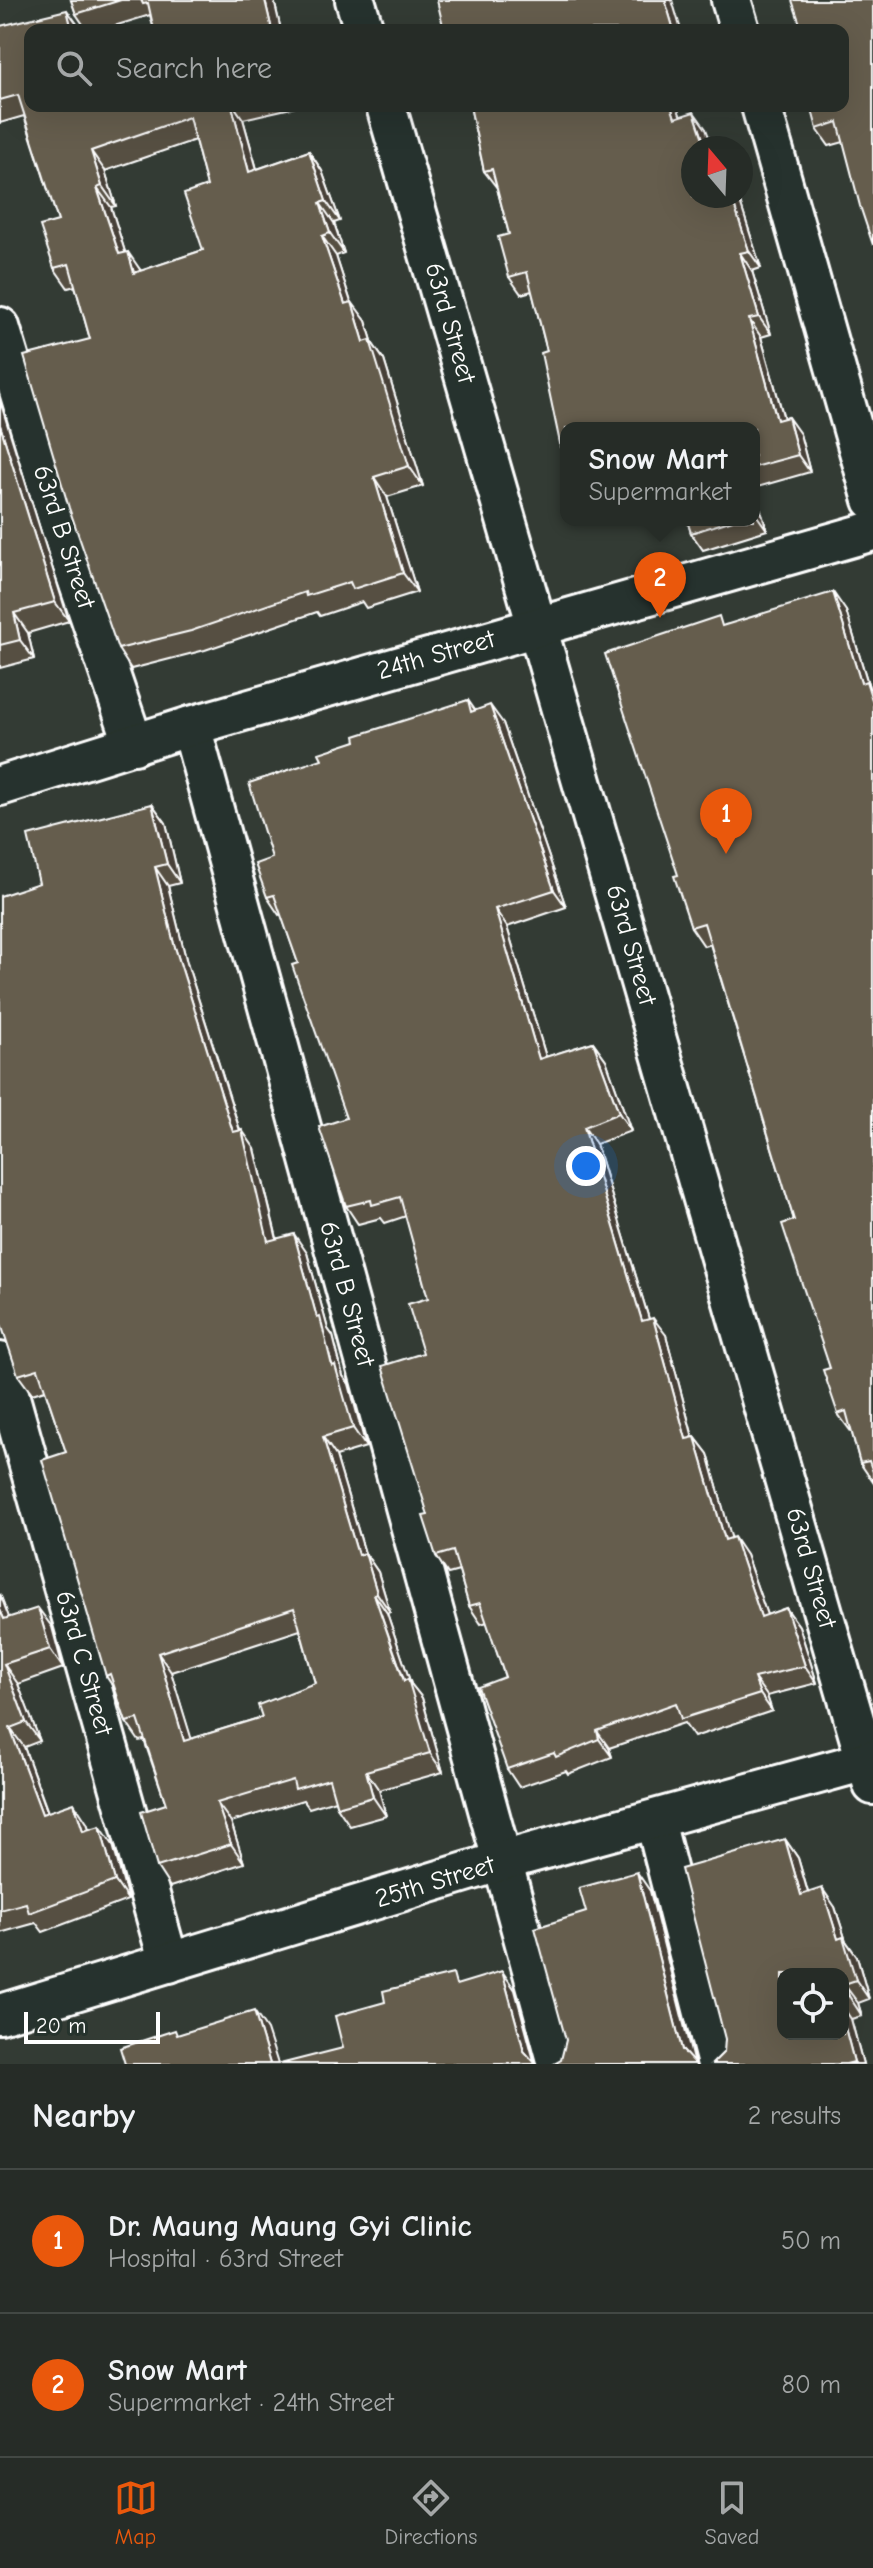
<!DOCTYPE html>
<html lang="en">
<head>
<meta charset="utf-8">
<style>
	body { margin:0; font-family:"Comic Neue",sans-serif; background:#323833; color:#f1f3f6 }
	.controls { position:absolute; right:24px; bottom:24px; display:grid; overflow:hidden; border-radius:16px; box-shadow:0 8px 32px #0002 }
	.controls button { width:72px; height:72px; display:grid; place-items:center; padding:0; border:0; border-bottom:2px solid #424844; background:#262c27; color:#f1f3f6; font:40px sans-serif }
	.compass { position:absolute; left:681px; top:136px; width:72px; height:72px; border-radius:50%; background:#262c27; box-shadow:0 8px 32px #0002; rotate:341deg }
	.scale { position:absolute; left:24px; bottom:20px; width:136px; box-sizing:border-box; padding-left:8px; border:4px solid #fff; border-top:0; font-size:22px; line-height:28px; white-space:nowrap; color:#fff; -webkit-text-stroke:6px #26332d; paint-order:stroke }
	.you { position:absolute; left:586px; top:1166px; width:28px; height:28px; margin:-20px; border:6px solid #fff; border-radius:50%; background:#1a73e8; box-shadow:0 0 0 12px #1a73e833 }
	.badge { display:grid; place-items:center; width:52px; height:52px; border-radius:50%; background:#ea580c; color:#fff; font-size:26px; font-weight:700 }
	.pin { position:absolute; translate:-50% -66px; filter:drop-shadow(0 2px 4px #0008) }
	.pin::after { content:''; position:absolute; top:42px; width:28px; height:24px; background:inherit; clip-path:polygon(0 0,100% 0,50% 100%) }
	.popup { position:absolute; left:560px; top:422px; width:200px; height:104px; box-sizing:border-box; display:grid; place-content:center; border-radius:16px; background:#262c27; filter:drop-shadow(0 2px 6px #0005); font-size:26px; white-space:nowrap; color:#a4a7a7 }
	.popup b { font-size:30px; color:#f1f3f6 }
	.popup::after { content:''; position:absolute; left:50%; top:100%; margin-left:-16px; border:16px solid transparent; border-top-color:#262c27 }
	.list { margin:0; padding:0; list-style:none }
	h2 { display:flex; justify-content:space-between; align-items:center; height:104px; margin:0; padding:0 32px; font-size:34px }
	h2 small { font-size:26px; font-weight:400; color:#a4a7a7 }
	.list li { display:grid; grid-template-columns:52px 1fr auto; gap:24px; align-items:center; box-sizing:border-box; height:144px; padding:0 32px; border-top:2px solid #424844 }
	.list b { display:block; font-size:30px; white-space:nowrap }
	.list p { margin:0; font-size:26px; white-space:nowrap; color:#a4a7a7 }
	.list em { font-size:26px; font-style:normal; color:#a4a7a7 }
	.icon { flex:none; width:44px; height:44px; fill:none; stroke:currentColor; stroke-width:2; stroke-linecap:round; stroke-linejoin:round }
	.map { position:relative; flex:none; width:873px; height:2064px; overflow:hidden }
	.search { position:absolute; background:#262c27; box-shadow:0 8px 32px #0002; left:24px; right:24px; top:24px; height:88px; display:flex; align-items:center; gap:20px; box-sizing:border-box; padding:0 28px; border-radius:16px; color:#a4a7a7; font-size:30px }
	.sheet { height:392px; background:#262c27 }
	nav { display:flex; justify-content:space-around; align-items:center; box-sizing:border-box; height:112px; border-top:2px solid #424844; background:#262c27; font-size:22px; color:#a4a7a7 }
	nav a { display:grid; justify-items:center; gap:4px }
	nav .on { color:#ea580c }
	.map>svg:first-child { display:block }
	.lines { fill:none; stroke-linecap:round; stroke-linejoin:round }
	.street-casing { stroke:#fff; stroke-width:44 }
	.street { stroke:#26332d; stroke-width:38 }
	.wall { fill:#575043; stroke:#fff; stroke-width:2; fill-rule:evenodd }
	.shaded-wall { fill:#474137; stroke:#fff; stroke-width:2 }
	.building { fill:#655d4e; stroke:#fff; stroke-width:2; fill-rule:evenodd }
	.labels { text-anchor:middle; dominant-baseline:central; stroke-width:6; stroke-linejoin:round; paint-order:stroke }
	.street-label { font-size:26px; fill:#fff; stroke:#26332d }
</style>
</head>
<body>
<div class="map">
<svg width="873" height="2064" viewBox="0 0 873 2064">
	<rect width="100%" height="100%" fill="#333b34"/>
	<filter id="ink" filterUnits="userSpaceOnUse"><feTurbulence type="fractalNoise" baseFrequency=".0125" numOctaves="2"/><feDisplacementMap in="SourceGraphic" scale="16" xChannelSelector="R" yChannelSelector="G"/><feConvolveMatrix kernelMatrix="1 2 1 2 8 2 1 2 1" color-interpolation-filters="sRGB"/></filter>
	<g filter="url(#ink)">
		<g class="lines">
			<!-- street casing -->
			<g class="street-casing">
				<g id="street">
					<polyline points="355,0 364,30"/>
					<polyline points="731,0 740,30"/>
					<polyline points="386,106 873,1785"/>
					<polyline points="761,106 873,500"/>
					<polyline points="0,327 62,534 134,745"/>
					<polyline points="191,726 558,2064"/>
					<polyline points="0,786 191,726 873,531"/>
					<polyline points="0,1362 169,1963"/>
					<polyline points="655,1821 717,2064"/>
					<polyline points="0,2014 502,1861 873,1759"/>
				</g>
			</g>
			<!-- street -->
			<use href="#street" class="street"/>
		</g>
		<!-- wall -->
		<g class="wall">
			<polygon points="71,0 274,0 281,30 154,30 150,15 101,30 87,30 76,14"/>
			<polygon points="873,0 844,142 829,146 817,129 843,106"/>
			<path d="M0 26 30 106H300L243 119 257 169 309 151 322 171 340 221 334 223 344 253 336 256 351 302 366 321 373 344 384 360 423 486 387 497 417 592 366 608 362 602 320 616 317 612 205 650 131 669 118 649 90 339 75 286 68 288 54 268 58 221 24 116 0 123ZM195 140 207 186 203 250 141 271 125 252 111 207 116 206 105 171Z"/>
			<polygon points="470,106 677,106 680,116 706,129 693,196 738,196 761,268 752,271 771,334 761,337 784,418 800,434 810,472 754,488 754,428 566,428 566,455 561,448 547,351 532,291 521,294 509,277 509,234 497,188 484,171"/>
			<polygon points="0,401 69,621 28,633 34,659 0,668"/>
			<polygon points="754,489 767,530 703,550 691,533 687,520 754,520"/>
			<polygon points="846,611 869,687 873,692 873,1482 860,1463 852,1433 838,1414 830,1368 794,1220 710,944 704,946 691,927 678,875 725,625"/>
			<polygon points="468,700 475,710 503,723 566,907 507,927 546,1057 593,1042 606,1060 631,1131 596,1144 649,1319 666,1335 693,1437 695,1437 708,1454 731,1538 746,1555 767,1615 786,1608 799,1626 817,1683 767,1696 772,1711 694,1737 684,1723 609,1748 612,1757 568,1774 566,1771 519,1787 507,1769 505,1677 487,1622 481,1624 469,1606 459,1571 448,1574 436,1556 428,1515 423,1353 428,1298 406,1216 385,1223 381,1218 358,1224 346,1206 346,1118 298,963 281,914 279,915 267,897 272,858 322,759 356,741"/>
			<path d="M152 804 166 823 180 883 168 886 187 963 240 1130 255 1149 277 1238 307 1253 328 1329 333 1336 343 1376 349 1384 366 1447 336 1456 365 1553 378 1572 390 1612 387 1613 411 1684 422 1698 443 1772 379 1790 386 1816 350 1826 337 1807 335 1800 309 1808 303 1800 231 1822 244 1863 170 1887 157 1867 166 1804 144 1740 139 1741 126 1722 114 1688 106 1676 66 1452 45 1390 32 1394 18 1375 39 883ZM300 1630 315 1683 262 1717 191 1739 171 1672Z"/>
			<polygon points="0,1594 9,1618 52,1627 63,1668 18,1684 40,1741 24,1747 48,1812 87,1823 89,1829 113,1845 128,1900 43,1932 36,1923 0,1933"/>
			<path d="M785 1839 798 1858 808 1892 835 1907 846 1941 857 1957 869 1999 858 2003 862 2016 851 2019 863 2064H712L724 2052ZM843 1974V2034H783Z"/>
		</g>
		<!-- shaded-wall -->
		<g class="shaded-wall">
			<polygon points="265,0 274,0 281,30 272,30"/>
			<polygon points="665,0 672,0 681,30 675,30 673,27"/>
			<polygon points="67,10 81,29 81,30 72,30"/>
			<polygon points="232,106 234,106 243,119 263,191 249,172"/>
			<polygon points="671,106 677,106 687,135 675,118"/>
			<polygon points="694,112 706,129 713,148 706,148"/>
			<polygon points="91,151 105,171 116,206 102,186"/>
			<polygon points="309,151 322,171 340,221 326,201"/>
			<polygon points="97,188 111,207 132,274 119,254"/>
			<polygon points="731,196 738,196 761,268 749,251"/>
			<polygon points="320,203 334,223 344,253 330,233"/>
			<polygon points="322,236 336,256 358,324 345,304"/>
			<polygon points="128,252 141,271 134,273"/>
			<polygon points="740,253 752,271 771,334 759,317"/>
			<polygon points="352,302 366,321 373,344 384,360 423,486 409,466 364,342"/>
			<polygon points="749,319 761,337 789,437 777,420"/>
			<polygon points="0,401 69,621 55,602 0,425"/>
			<polygon points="788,417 800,434 810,472 798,455"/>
			<polygon points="374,477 387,497 417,592 403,573"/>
			<polygon points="754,489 767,530 755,513"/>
			<polygon points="833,592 846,611 869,687 873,692 873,703 861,683"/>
			<polygon points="14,613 28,633 34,659 20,640"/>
			<polygon points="490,705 503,723 566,907 554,890"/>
			<polygon points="152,804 166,823 180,883 167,864"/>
			<polygon points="155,867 168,886 187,963 246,1150 242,1130 255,1149 282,1260 268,1241 233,1132 174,944"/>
			<polygon points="495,909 507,927 552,1077 539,1059"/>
			<polygon points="593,1042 606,1060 631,1131 619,1113"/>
			<polygon points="584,1127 596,1144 655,1339 642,1321"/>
			<polygon points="294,1234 307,1253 328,1329 333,1336 343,1376 349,1384 366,1447 353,1428 317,1318"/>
			<polygon points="653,1318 666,1335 698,1457 686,1439"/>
			<polygon points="323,1437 336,1456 371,1574 358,1555"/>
			<polygon points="695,1437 708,1454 737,1558 725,1540"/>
			<polygon points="734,1537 746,1555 774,1635 761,1617"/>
			<polygon points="365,1553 378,1572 390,1612 377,1593"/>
			<polygon points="0,1594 17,1638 4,1619 0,1610"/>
			<polygon points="374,1594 387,1613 411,1684 422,1698 443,1772 430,1753"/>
			<polygon points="38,1608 52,1627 63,1668 50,1649"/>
			<polygon points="786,1608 799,1626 817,1683 805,1666"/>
			<polygon points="158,1653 171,1672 198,1760 184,1741"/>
			<polygon points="4,1664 18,1684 40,1741 26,1722"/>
			<polygon points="754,1678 767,1696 772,1711 760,1694"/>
			<polygon points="10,1728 24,1747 55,1833 42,1814"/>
			<polygon points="597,1731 609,1748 612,1757 599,1739"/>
			<polygon points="366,1771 379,1790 386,1816 373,1797"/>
			<polygon points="74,1803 87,1823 96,1850 83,1831"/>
			<polygon points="217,1803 231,1822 244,1863 231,1844"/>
			<polygon points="100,1826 113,1845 128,1900 115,1881"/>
			<polygon points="785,1839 798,1858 814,1914 801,1895"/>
			<polygon points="637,1872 650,1891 694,2064 682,2050"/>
			<polygon points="822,1888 835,1907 846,1941 857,1957 869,1999 856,1980 838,1939"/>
			<polygon points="502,1971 515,1990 535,2064 524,2051"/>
			<polygon points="844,1984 858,2003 862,2016 849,1996"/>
			<polygon points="843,2007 851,2019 863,2064 856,2064 854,2062 843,2020"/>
			<polygon points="254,2011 267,2030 278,2064 270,2064"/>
		</g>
		<!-- building -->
		<g class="building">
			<polygon points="71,0 121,0 76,14"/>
			<polygon points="141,0 265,0 272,30 154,30 148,3 143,4"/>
			<polygon points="437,0 665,0 673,27 663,30 444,30"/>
			<polygon points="792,0 873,0 873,245 860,206 838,122 817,129 811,106 843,106 843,30 802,30"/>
			<path d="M67 10 72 30H30V106H232L249 172 309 151 326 201 320 203 330 233 322 236 345 304 352 302 364 342 370 340 409 466 374 477 403 573 353 589 350 582 306 596 305 592 191 631 118 649 69 508 24 356 90 339 69 264 54 268 40 226 58 221 18 95 0 100V26ZM189 117 207 186 184 194 203 250 134 273 128 252 119 254 97 188 102 186 91 151Z"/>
			<polygon points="470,106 671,106 675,118 694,112 706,148 693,148 693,196 731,196 749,251 740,253 759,317 749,319 777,420 788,417 798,455 754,467 754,428 566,428 566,447 561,448 541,353 547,351 527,272 509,277 498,237 509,234 492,169 484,171"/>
			<polygon points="0,425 55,602 14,613 20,640 0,645"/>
			<polygon points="687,520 733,520 691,533"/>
			<polygon points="833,592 861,683 866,681 873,703 873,1472 869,1461 860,1463 846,1411 838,1414 823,1370 830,1368 782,1224 794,1220 704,923 691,927 674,876 678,875 605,654 719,616 722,626"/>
			<polygon points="468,700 471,712 490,705 554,890 495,909 539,1059 593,1042 619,1113 584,1127 642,1321 653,1318 686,1439 695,1437 725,1540 734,1537 761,1617 786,1608 805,1666 754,1678 760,1694 681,1719 676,1703 597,1731 599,1739 556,1757 554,1753 507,1769 478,1687 505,1677 480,1603 469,1606 453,1551 436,1556 423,1516 428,1515 382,1366 423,1353 408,1304 428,1298 400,1197 372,1205 371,1200 346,1206 319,1127 346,1118 292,965 298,963 274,895 267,897 255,864 272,858 249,783 322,759 319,753 356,741 355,736"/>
			<path d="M152 804 167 864 155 867 174 944 233 1132 242 1130 268 1241 294 1234 317 1318 320 1317 332 1366 335 1365 353 1428 323 1437 358 1555 365 1553 377 1593 374 1594 404 1681 408 1679 430 1753 366 1771 373 1797 337 1807 329 1779 295 1789 293 1780 217 1803 231 1844 157 1867 141 1812 166 1804 138 1719 126 1722 110 1674 106 1676 42 1460 66 1452 38 1369 18 1375 0 1321V896L39 883 28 836ZM294 1608 315 1683 258 1705 262 1717 184 1741 158 1653Z"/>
			<polygon points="38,1608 50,1649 4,1664 26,1722 10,1728 42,1814 74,1803 83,1831 100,1826 115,1881 29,1913 26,1903 0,1910 0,1610 4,1619"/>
			<polygon points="785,1839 801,1895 822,1888 838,1939 843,1937 856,1980 844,1984 849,1996 843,1998 843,1974 783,1974 783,2034 843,2034 843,2020 854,2062 846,2064 712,2064 724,2052 725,2039 681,1869"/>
			<polygon points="637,1872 682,2050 695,2064 554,2064 561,2060 566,2040 535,1928 586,1912 579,1888"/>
			<polygon points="502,1971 524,2051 536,2064 280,2064 343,2048 335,2016 385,2002 383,1991 453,1974 456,1985"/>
			<polygon points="254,2011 270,2064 125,2064 120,2048 175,2030 177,2035"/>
		</g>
	</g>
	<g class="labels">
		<!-- street labels -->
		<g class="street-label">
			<text transform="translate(450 323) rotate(74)">63rd Street</text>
			<text transform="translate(64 537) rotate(72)">63rd B Street</text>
			<text transform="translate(436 655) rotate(-16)">24th Street</text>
			<text transform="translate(631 945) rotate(74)">63rd Street</text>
			<text transform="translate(347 1294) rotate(75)">63rd B Street</text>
			<text transform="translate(811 1568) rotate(74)">63rd Street</text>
			<text transform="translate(84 1663) rotate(74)">63rd C Street</text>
			<text transform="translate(435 1882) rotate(-17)">25th Street</text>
		</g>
	</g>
</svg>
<div class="controls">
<button><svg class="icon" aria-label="locate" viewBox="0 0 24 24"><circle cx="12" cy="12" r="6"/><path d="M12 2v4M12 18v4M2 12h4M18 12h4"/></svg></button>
</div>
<svg class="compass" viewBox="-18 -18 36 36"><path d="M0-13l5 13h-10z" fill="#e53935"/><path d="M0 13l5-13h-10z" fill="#a4a7a7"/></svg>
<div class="scale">20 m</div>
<div class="you"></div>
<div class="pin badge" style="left:726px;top:854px">1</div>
<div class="pin badge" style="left:660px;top:618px">2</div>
<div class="popup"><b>Snow Mart</b>Supermarket</div>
<div class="search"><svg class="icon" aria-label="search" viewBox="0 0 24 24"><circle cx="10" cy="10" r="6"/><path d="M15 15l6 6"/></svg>Search here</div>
</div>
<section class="sheet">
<h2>Nearby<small>2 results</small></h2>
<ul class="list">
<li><span class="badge">1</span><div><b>Dr. Maung Maung Gyi Clinic</b><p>Hospital · 63rd Street</p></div><em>50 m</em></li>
<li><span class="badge">2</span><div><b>Snow Mart</b><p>Supermarket · 24th Street</p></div><em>80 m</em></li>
</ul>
</section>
<nav>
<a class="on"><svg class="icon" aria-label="map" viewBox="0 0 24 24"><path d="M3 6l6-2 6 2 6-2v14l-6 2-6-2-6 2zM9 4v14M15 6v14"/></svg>Map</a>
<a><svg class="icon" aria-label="directions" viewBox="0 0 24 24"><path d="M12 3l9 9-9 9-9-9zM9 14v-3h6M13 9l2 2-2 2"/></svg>Directions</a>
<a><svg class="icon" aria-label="saved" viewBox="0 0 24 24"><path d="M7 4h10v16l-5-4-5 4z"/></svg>Saved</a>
</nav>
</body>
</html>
